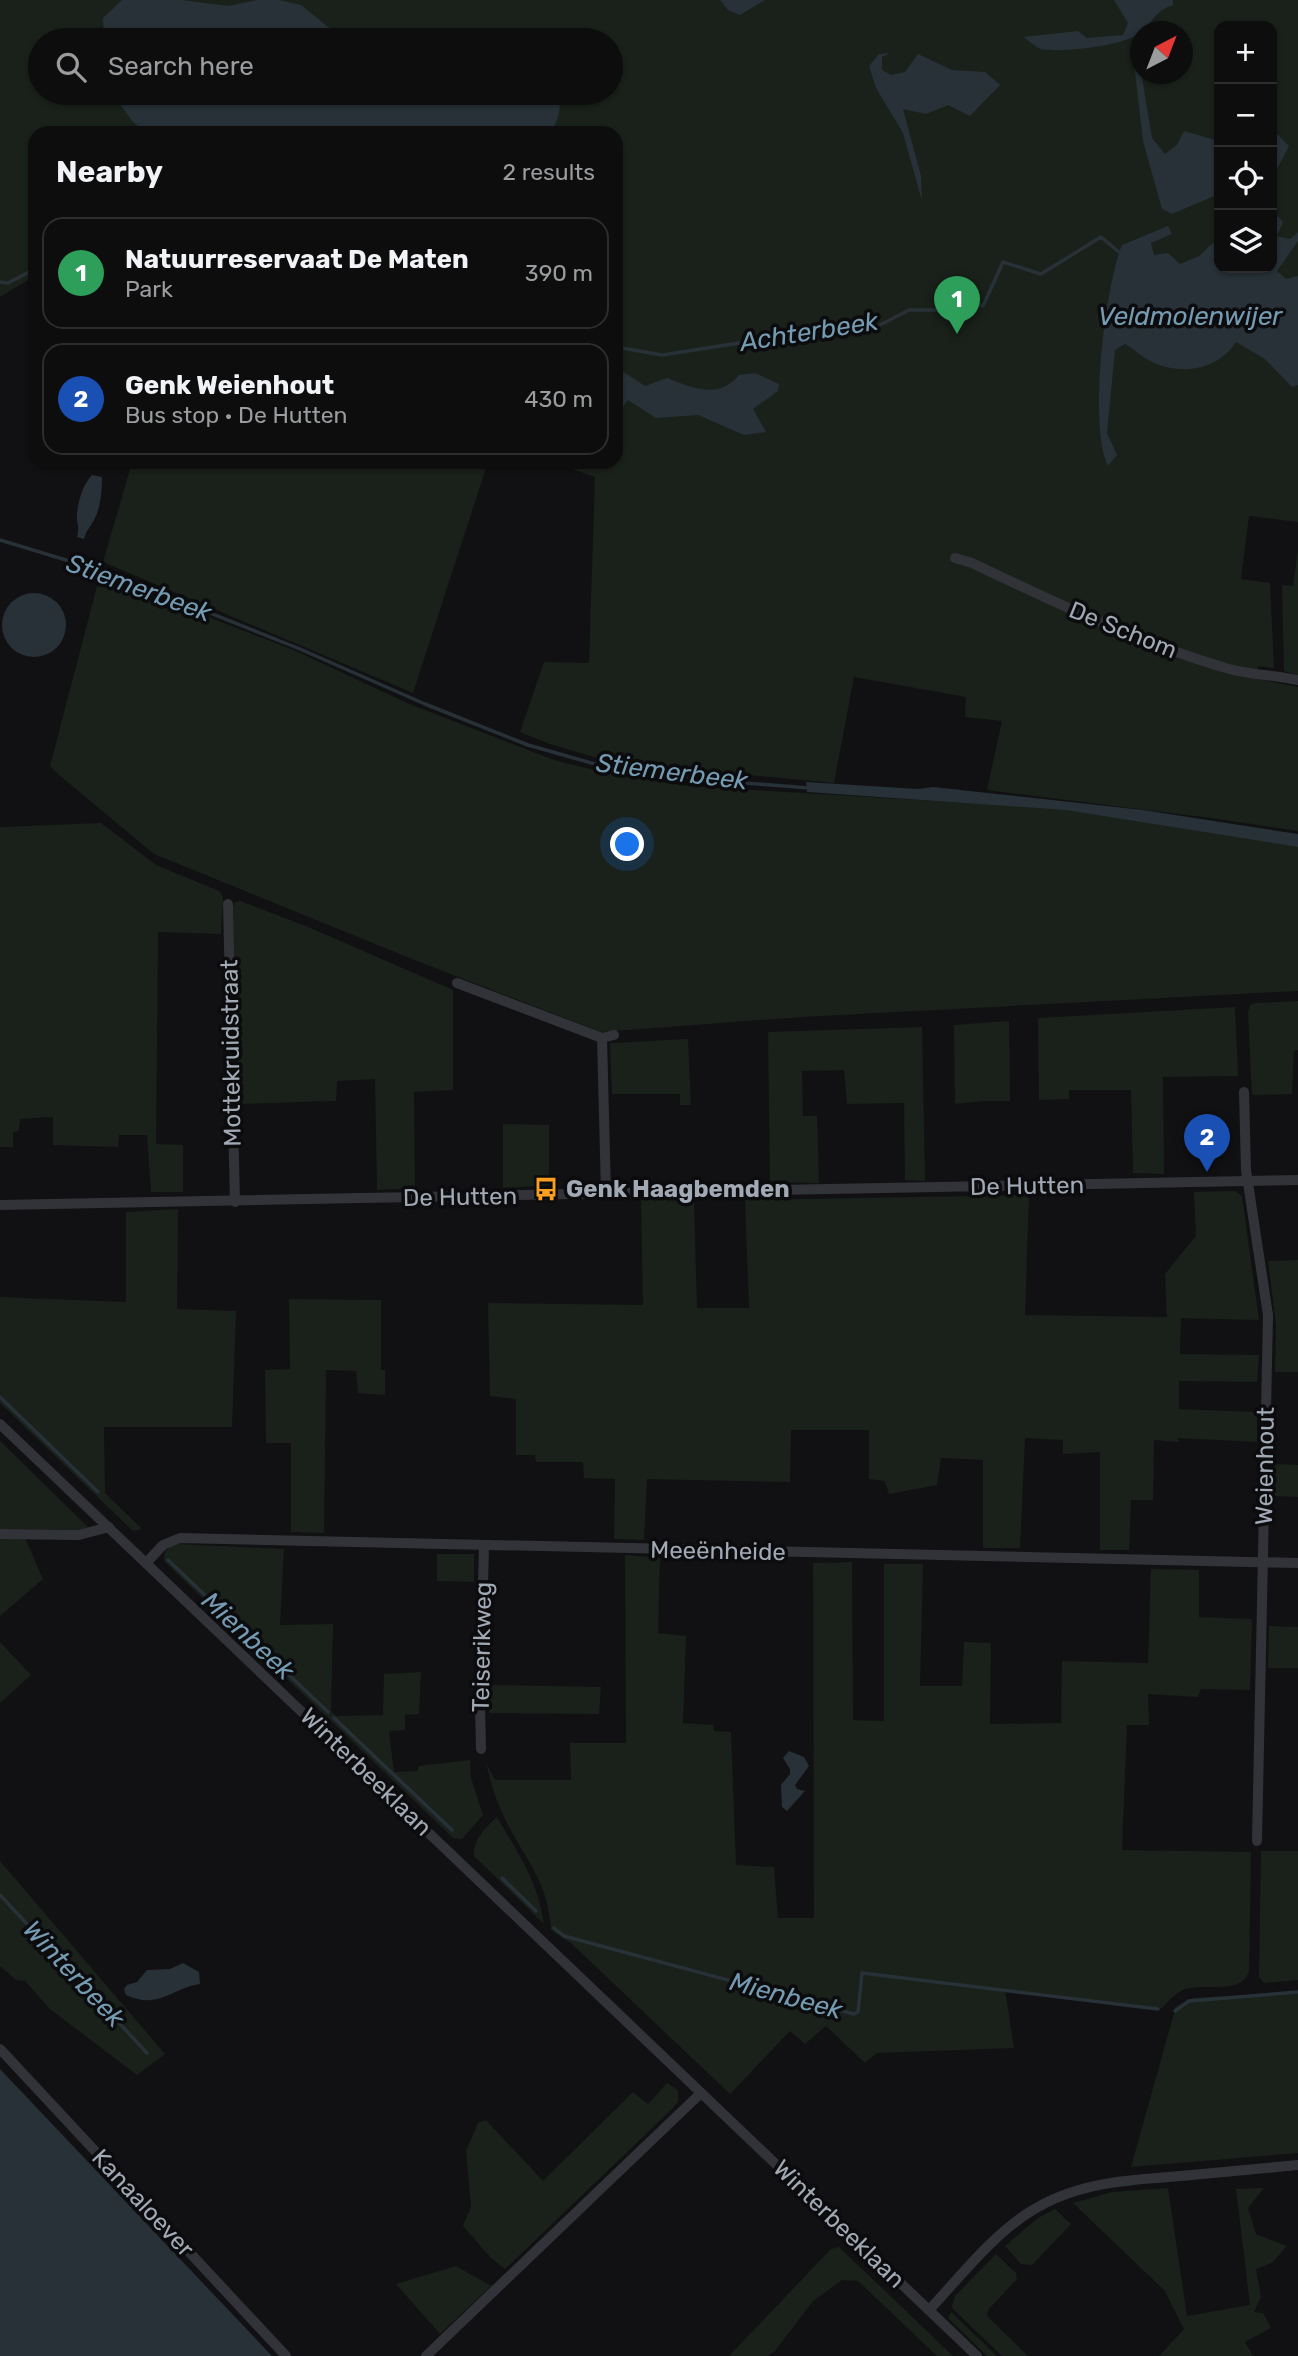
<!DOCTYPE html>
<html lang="en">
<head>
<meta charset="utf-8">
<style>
	body { margin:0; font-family:Rubik,sans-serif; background:#161617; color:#f1f3f6 }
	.controls { position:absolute; right:21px; top:21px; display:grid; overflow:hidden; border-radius:14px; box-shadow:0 2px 5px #0004 }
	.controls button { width:63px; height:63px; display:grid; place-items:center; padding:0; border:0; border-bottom:2px solid #2d2d2e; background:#0d0d0e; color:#f1f3f6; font:35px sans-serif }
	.compass { position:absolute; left:1130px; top:21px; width:63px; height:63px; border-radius:50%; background:#0d0d0e; box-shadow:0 2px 5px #0004; rotate:42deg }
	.you { position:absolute; left:628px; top:845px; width:24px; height:24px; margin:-18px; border:5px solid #fff; border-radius:50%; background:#1a73e8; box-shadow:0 0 0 10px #1a73e833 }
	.badge { display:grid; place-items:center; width:46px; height:46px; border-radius:50%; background:#fda01f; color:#fff; font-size:23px; font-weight:700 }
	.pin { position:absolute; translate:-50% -58px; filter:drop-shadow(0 2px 4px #0008) }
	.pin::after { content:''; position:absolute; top:37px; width:24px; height:21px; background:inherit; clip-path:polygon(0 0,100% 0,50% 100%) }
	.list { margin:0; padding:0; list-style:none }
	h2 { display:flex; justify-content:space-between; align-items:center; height:91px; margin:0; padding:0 28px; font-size:30px }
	h2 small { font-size:23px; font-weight:400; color:#9a9c9e }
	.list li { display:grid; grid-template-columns:46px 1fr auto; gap:21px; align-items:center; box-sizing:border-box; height:112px; margin:0 14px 14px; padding:0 14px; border:2px solid #2d2d2e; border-radius:21px }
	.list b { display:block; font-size:26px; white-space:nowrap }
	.list p { margin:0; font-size:23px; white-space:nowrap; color:#9a9c9e }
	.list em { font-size:23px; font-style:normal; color:#9a9c9e }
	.icon { flex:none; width:38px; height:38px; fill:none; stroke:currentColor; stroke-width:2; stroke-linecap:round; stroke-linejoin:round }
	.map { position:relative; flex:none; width:1298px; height:2356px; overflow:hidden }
	.search { position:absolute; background:#0d0d0e; box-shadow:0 2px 5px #0004; left:28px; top:28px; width:595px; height:77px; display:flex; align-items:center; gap:18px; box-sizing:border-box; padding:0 24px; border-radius:38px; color:#9a9c9e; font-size:26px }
	.panel { position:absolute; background:#0d0d0e; box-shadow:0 2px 5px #0004; left:28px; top:126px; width:595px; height:343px; border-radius:21px }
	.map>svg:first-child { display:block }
	.green { fill:#19211a; fill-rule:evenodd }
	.water { fill:#273137 }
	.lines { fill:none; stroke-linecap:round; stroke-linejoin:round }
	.stream { stroke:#273137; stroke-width:3.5 }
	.minor { stroke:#323338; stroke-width:10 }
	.labels { text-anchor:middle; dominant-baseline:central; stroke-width:7; stroke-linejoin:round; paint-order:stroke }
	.street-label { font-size:24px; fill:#a1a9b5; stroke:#0c0c0e }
	.poi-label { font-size:24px; font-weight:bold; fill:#a1a9b5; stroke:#0c0c0e; text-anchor:start }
	.water-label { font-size:26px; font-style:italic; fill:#759bb3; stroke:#0c0c0e }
</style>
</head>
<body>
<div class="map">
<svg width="1298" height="2356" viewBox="0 0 1298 2356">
	<rect width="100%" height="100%" fill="#111113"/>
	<!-- green -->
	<g class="green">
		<path d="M0 0H1298V522L1249 516 1241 579 1270 583 1274 668 1258 666 1257 679 1298 687V831L1211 818 987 790 1002 721 965 717 966 697 854 677 834 783 611 762 550 744 520 732 544 662 589 663 595 477 552 462H616V133H35V284L30 279 0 297ZM1219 26H1272V268H1219ZM1140 32H1182V74H1140ZM40 40H611V93H40Z"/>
		<polygon points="132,462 488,462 413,693 103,562"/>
		<polygon points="1298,550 1298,675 1284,671 1282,585 1293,586"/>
		<polygon points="100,575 296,651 407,703 554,760 610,774 688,786 1069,809 1298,843 1298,991 802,1017 601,1032 417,961 154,854 58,774 50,766"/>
		<polygon points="101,823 156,865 219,891 223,897 221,934 158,932 156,1144 183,1145 183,1192 151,1192 147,1135 119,1135 118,1147 53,1145 53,1117 20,1119 19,1131 13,1132 13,1147 0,1147 0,827"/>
		<polygon points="240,901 306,926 453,990 453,1090 414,1092 415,1188 377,1190 375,1079 337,1081 336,1101 238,1104 233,907 235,902"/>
		<polygon points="1298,1001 1298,1050 1294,1051 1292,1094 1252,1095 1248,1012 1250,1005 1256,1003"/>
		<polygon points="1235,1007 1238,1076 1163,1077 1164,1174 1133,1173 1131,1090 1069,1090 1069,1099 1039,1100 1038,1018"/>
		<polygon points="1009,1021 1010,1101 982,1101 955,1104 954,1025"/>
		<polygon points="922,1027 925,1181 905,1180 904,1103 847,1104 844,1070 802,1071 803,1116 817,1116 819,1183 770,1182 768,1032"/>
		<polygon points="688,1039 691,1105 680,1105 680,1094 612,1094 610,1043"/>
		<polygon points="503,1124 549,1125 549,1185 503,1188"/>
		<polygon points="1235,1191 1242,1196 1259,1320 1181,1318 1180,1354 1259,1355 1257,1382 1179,1381 1179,1409 1257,1412 1257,1442 1178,1438 1178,1442 1154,1440 1153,1500 1131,1500 1129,1550 1100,1550 1100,1452 1063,1454 1063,1440 1025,1438 1020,1548 983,1548 983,1460 941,1458 937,1485 889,1494 885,1481 869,1479 869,1430 791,1430 790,1482 647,1479 644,1540 614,1539 615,1479 584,1478 583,1462 536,1462 535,1455 516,1455 516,1399 490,1396 488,1303 643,1305 641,1199 694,1200 697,1308 749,1308 745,1200 1029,1195 1025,1315 1167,1317 1165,1274 1196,1236 1194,1192"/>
		<polygon points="178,1209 177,1309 236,1311 232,1427 104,1427 105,1493 142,1529 133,1531 0,1403 0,1297 126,1302 126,1212"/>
		<polygon points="1298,1260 1298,1372 1275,1372 1276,1324 1268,1261"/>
		<polygon points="289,1299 381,1300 381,1370 385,1370 385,1395 358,1393 356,1371 326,1370 324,1533 291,1532 291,1443 266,1443 265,1370 290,1369"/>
		<polygon points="0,1441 91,1530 0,1529"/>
		<polygon points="1274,1464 1298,1465 1298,1497 1273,1496"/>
		<polygon points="0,1538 25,1538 43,1579 0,1616"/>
		<path d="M175 1544 284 1549 280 1625 333 1624 331 1711 336 1716 383 1715 384 1674 421 1672 419 1714 405 1715V1730L389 1731 394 1772 418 1771V1766L470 1760 471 1778 483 1815 462 1839 453 1838 165 1562C162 1553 167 1548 175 1544Z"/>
		<polygon points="437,1554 474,1554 474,1582 437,1581"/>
		<path d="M625 1555 660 1558 658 1633 686 1636 683 1723 713 1725 714 1731 731 1732 736 1865 774 1867 778 1918H814L813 1563 852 1562 853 1720 884 1721V1564H923L920 1686H962L964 1642 991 1643 990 1724 1061 1723 1062 1661 1148 1663 1151 1569 1199 1570V1617L1252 1619 1250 1690 1201 1689 1198 1697 1148 1694 1149 1725H1127L1122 1850 1251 1852 1249 1972C1239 1996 1204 1982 1183 1990 1175 1993 1168 2002 1162 2008L1005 1989 1014 2048 877 2053 865 2063 826 2026 805 2044 790 2031 730 2094 572 1944 551 1930C548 1876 520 1855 501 1810 494 1795 490 1779 486 1763L495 1780H571L570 1743H626Z"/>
		<polygon points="1269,1626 1298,1627 1298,1668 1268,1668"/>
		<polygon points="0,1642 31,1675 0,1703"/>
		<polygon points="490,1685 601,1687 599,1714 489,1713"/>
		<path d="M497 1817C519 1855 537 1879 544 1924L474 1856C473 1839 485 1828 497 1817Z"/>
		<polygon points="1261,1851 1298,1851 1298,1980 1264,1983 1259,1977"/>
		<polygon points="0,1861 165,2054 137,2075 50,2009 25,1981 16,1980 0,1966"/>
		<polygon points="1298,1992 1298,2153 1131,2167 1176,2006 1193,1998"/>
		<polygon points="667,2083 678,2090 678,2102 673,2108 505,2269 491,2258 463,2226 471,2207 466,2151 478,2123 486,2120 543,2181 633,2092 648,2104"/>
		<polygon points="1168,2188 1187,2316 1250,2305 1236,2189 1264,2188 1248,2208 1256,2234 1287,2246 1272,2263 1256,2269 1261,2297 1254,2312 1263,2313 1271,2328 1245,2342 1253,2356 1159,2356 1184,2329 1165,2291 1073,2203 1112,2192"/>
		<polygon points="1055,2209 1071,2224 1032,2265 1021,2264 1005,2246 1038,2218"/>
		<polygon points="839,2247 953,2356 937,2356 858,2281 842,2280 813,2301 775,2351 768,2356 729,2356 831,2249"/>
		<polygon points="996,2254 1016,2273 1017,2279 988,2310 987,2316 1028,2356 1002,2356 953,2309 952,2305 955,2296"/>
		<polygon points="456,2266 491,2286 440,2334 396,2284"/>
		<polygon points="951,2312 997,2356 987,2356 950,2320 948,2318"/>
	</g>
	<!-- water -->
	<g class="water">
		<polygon points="122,0 182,0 228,6 257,0 279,0 301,5 328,27 357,40 104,40 103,18"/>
		<polygon points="720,0 765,0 740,15 728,10"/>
		<path d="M1114 0H1173V5C1154 11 1152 25 1137 35 1119 46 1062 53 1041 49 1035 47 1028 40 1023 37L1078 31 1087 38 1123 35 1128 23Z"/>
		<polygon points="890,53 882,57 882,70 891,75 905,72 918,54 952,70 985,72 1000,85 970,116 948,105 926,114 903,109 921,176 922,201 903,133 876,88 869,66 879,54"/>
		<polygon points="1133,55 1139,59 1152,138 1165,154 1177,145 1184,131 1219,141 1219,194 1172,214 1162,209 1143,141"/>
		<path d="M112 93H557C563 107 558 119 551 133H147L133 122Z"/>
		<polygon points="1272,133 1278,135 1289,146 1277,169 1272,172"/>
		<path d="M1276 214 1283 222 1277 236 1290 239 1298 232V241L1277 271 1286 279 1298 276V385L1292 387 1265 359 1236 342C1218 370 1182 376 1152 362 1143 358 1134 349 1125 344L1115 350 1107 433 1117 455 1108 466C1088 427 1105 286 1122 245L1168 226 1172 234 1151 243 1154 255 1168 253 1180 264 1199 256 1219 237V268H1272V229Z"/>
		<path d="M619 369 645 386 667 378C693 388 719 400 739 375L755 373 779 384 778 391 753 409 766 432 744 435 698 415 656 418 628 400 616 416V370Z"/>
		<path d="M92 475 102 477C102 490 101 506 95 518 91 527 87 528 84 539L77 537C79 529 78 527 77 520 76 506 83 484 92 475Z"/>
		<circle cx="34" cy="625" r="32"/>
		<polygon points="806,782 918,789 933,787 1143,810 1298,834 1298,847 1066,810 807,792"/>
		<polygon points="789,1751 804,1757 809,1766 795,1785 797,1789 805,1791 787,1811 782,1807 781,1785 790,1774 790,1769 783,1758"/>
		<path d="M183 1963 199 1972 200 1984C172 1988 159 2010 126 1995L124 1989 127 1985 137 1982 147 1970 170 1969Z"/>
		<polygon points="0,2069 272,2356 0,2356"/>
	</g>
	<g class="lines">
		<!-- stream -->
		<g class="stream">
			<polyline points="0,282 8,283 35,269"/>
			<polyline points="616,347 662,355 816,331 878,326 909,310 945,310 963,299 983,306 1003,262 1041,274 1101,237 1119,252"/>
			<polyline points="0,540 115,575 300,649 425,704 528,745 609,768 719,781 809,788"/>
			<polyline points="0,1397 98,1492"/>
			<polyline points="168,1560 328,1712"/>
			<polyline points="334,1718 452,1830"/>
			<polyline points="502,1878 536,1911"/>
			<polyline points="0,1895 147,2053"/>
			<polyline points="554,1928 564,1936 854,2014 858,2012 862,1973 1158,2009"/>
			<polyline points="1175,2011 1189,2001 1298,1992"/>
		</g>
		<!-- minor -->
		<g class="minor">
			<path d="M955 558 972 563C1056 603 1139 643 1229 669 1251 675 1275 675 1298 680"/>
			<polyline points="228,904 235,1202"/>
			<polyline points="457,983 602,1038 614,1035"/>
			<polyline points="602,1038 606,1193"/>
			<polyline points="1244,1092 1246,1170 1268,1315 1257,1841"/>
			<polyline points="0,1205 1298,1180"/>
			<polyline points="0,1424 977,2356"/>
			<polyline points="0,1534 79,1535 109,1527"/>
			<polyline points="147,1562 163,1545 180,1538 1298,1563"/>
			<polyline points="481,1749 480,1704 484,1545"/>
			<polyline points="0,2049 286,2356"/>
			<path d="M929 2310C960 2277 990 2238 1028 2213 1075 2182 1127 2180 1181 2176 1220 2172 1259 2169 1298 2165"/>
			<polyline points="426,2356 701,2093"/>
		</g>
	</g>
	<!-- icons -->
	<defs>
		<g id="bus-bare" transform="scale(1.89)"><path d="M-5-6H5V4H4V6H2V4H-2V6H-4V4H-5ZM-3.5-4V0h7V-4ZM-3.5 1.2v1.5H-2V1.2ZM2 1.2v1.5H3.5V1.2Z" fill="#fda01f" stroke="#0c0c0e" stroke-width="2.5" paint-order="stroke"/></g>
	</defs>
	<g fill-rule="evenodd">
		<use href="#bus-bare" x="546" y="1189"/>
	</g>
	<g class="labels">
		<!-- street labels -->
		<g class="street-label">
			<text transform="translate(1123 630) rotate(22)">De Schom</text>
			<text transform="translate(231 1053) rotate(-91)">Mottekruidstraat</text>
			<text transform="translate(1027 1186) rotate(-1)">De Hutten</text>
			<text transform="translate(460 1197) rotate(-1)">De Hutten</text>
			<text transform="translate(1265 1466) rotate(-89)">Weienhout</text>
			<text transform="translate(718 1551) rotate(1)">Meeënheide</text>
			<text transform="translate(482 1647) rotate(-89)">Teiserikweg</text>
			<text transform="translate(366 1772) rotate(44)">Winterbeeklaan</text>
			<text transform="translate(143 2203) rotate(47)">Kanaaloever</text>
			<text transform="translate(839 2224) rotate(44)">Winterbeeklaan</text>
		</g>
		<!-- poi labels -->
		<g class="poi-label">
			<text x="566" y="1189">Genk Haagbemden</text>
		</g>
		<!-- water labels -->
		<g class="water-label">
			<text x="1190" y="316">Veldmolenwijer</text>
			<text transform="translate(809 332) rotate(-9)">Achterbeek</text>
			<text transform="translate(139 588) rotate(20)">Stiemerbeek</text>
			<text transform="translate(672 772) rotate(7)">Stiemerbeek</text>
			<text transform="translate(248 1636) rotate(43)">Mienbeek</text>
			<text transform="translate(74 1974) rotate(47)">Winterbeek</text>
			<text transform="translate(786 1996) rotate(15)">Mienbeek</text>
		</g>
	</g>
</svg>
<div class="controls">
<button>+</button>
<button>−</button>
<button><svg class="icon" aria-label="locate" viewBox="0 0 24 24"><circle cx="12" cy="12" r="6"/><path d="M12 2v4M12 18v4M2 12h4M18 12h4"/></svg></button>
<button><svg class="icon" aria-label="layers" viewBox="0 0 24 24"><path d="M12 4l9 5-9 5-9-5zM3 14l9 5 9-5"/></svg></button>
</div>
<svg class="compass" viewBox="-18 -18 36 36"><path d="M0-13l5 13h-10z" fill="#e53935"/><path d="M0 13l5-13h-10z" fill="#9a9c9e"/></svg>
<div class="you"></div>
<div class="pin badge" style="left:957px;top:334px;background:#2e9e5b">1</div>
<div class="pin badge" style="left:1207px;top:1172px;background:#1a4fb4">2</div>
<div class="search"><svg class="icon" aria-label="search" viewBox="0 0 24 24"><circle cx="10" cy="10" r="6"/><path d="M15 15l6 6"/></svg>Search here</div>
<section class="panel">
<h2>Nearby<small>2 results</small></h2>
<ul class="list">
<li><span class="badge" style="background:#2e9e5b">1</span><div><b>Natuurreservaat De Maten</b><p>Park</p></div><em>390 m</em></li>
<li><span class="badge" style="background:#1a4fb4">2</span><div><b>Genk Weienhout</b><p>Bus stop · De Hutten</p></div><em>430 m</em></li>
</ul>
</section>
</div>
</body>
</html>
